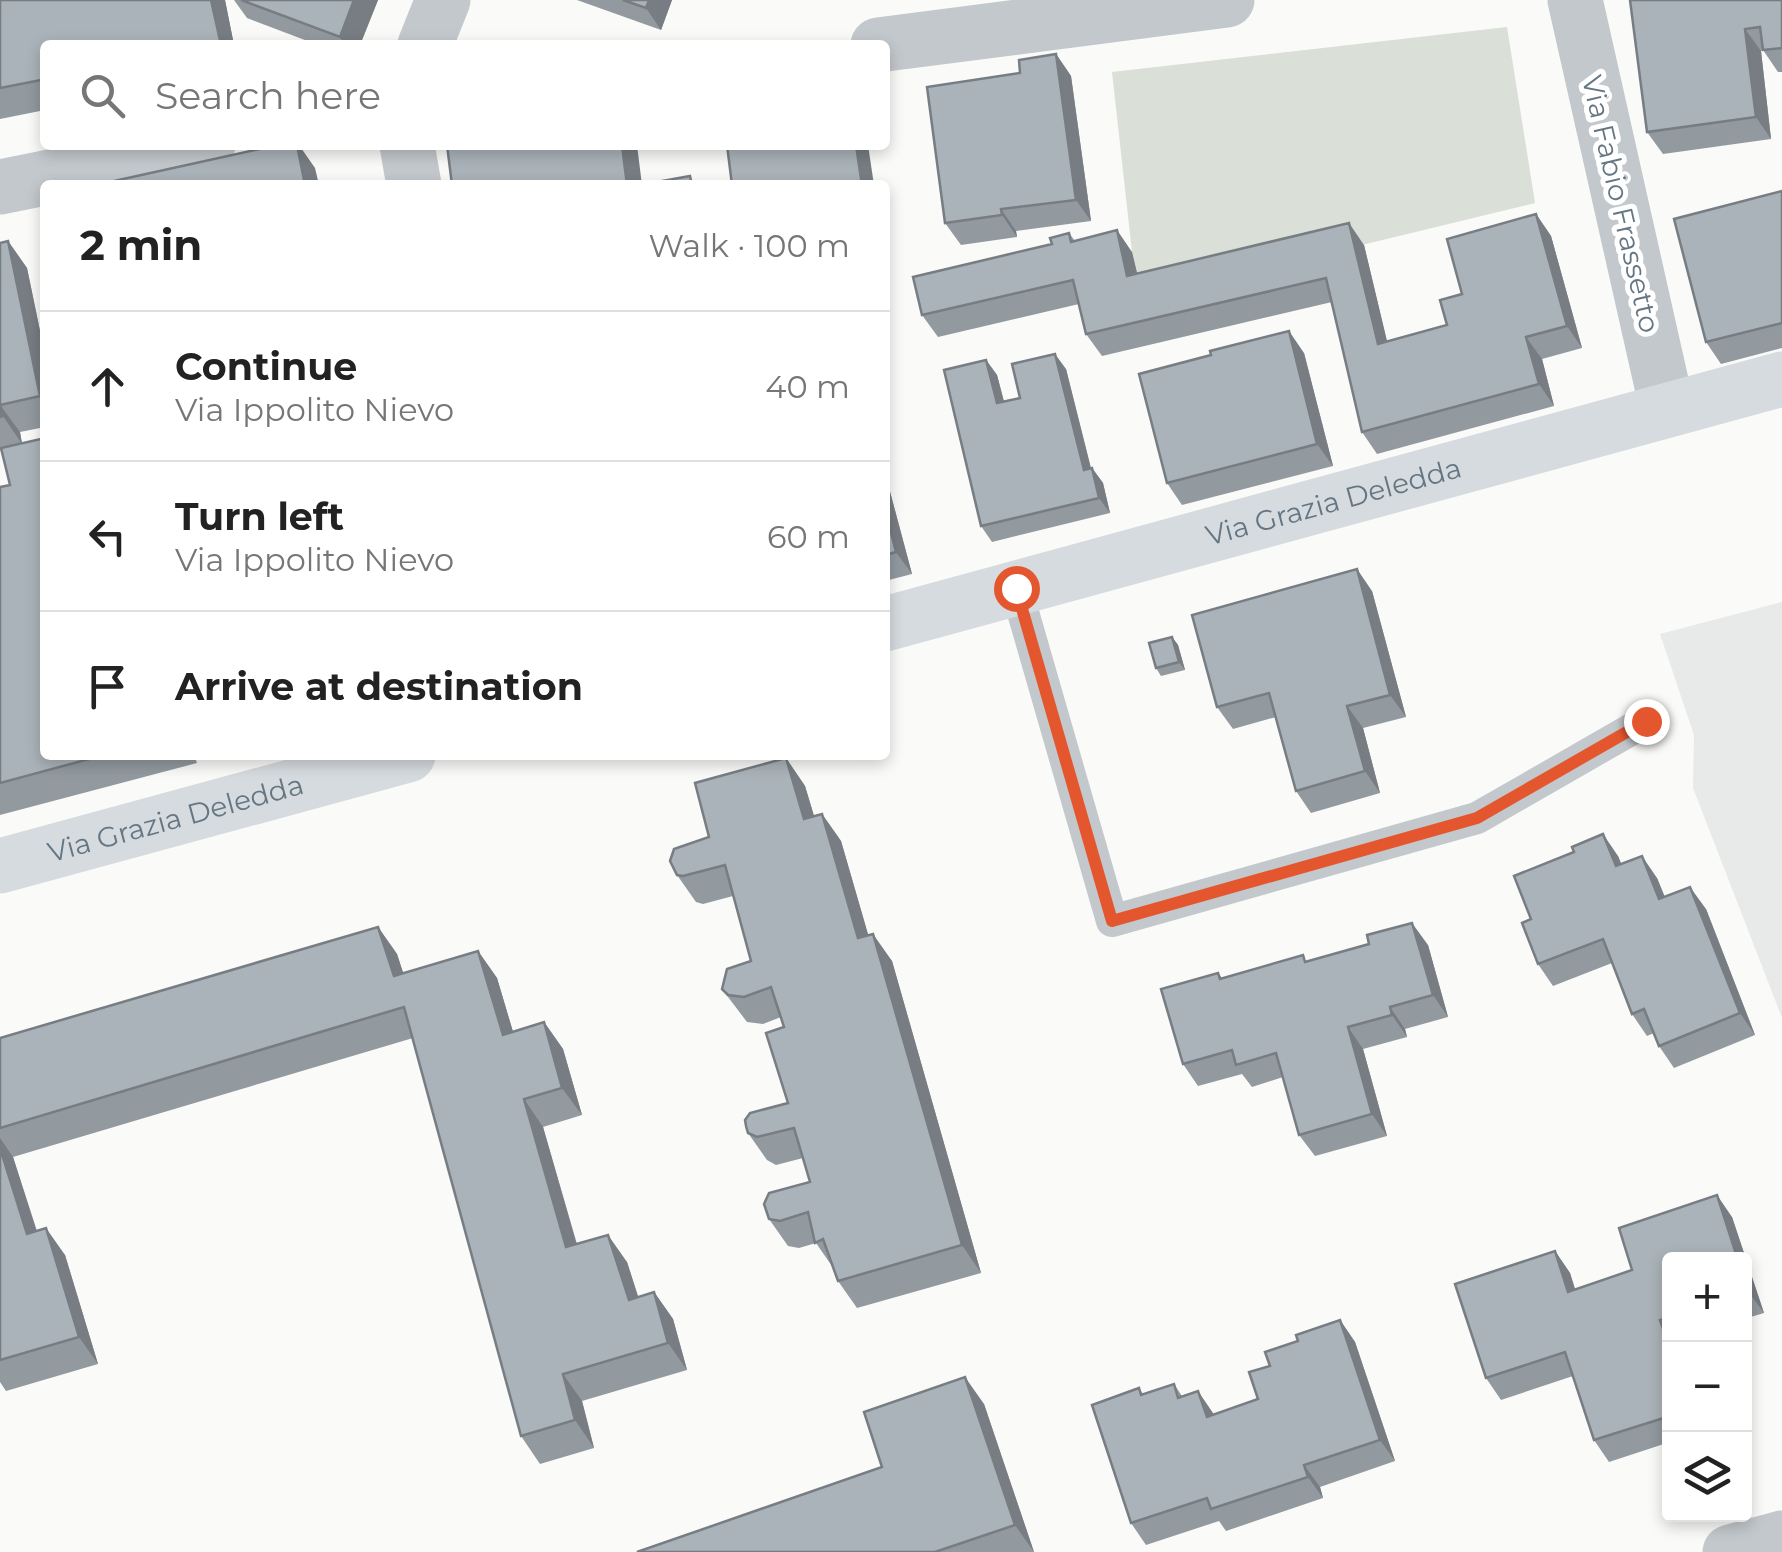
<!DOCTYPE html>
<html lang="en">
<head>
<meta charset="utf-8">
<style>
	body { margin:0; font-family:Montserrat,sans-serif; background:#f2f2f2; color:#222 }
	.controls { position:absolute; right:30px; bottom:30px; display:grid; overflow:hidden; border-radius:10px; box-shadow:0 5px 15px #0003 }
	.controls button { width:90px; height:90px; display:grid; place-items:center; padding:0; border:0; border-bottom:2px solid #e0e0e0; background:#fff; color:#222; font:50px sans-serif }
	.stop { position:absolute; width:30px; height:30px; margin:-22px; border:8px solid #e4572e; border-radius:50%; background:#fff }
	.stop.end { background:#e4572e; border-color:#fff; box-shadow:0 2px 10px #0008 }
	.list { margin:0; padding:0; list-style:none }
	h2 { display:flex; justify-content:space-between; align-items:center; height:130px; margin:0; padding:0 40px; font-size:42px }
	h2 small { font-size:32px; font-weight:400; color:#767676 }
	.list li { display:grid; grid-template-columns:65px 1fr auto; gap:30px; align-items:center; box-sizing:border-box; height:150px; padding:0 40px; border-top:2px solid #e0e0e0 }
	.list b { display:block; font-size:38px; white-space:nowrap }
	.list p { margin:0; font-size:32px; white-space:nowrap; color:#767676 }
	.list em { font-size:32px; font-style:normal; color:#767676 }
	.icon { flex:none; width:55px; height:55px; fill:none; stroke:currentColor; stroke-width:2; stroke-linecap:round; stroke-linejoin:round }
	.map { position:relative; flex:none; width:1782px; height:1552px; overflow:hidden }
	.search { position:absolute; background:#fff; box-shadow:0 5px 15px #0003; left:40px; top:40px; width:850px; height:110px; display:flex; align-items:center; gap:25px; box-sizing:border-box; padding:0 35px; border-radius:10px; color:#767676; font-size:38px }
	.panel { position:absolute; background:#fff; box-shadow:0 5px 15px #0003; left:40px; top:180px; width:850px; height:580px; border-radius:10px }
	.map>svg:first-child { display:block }
	.built { fill:#e8e9e9 }
	.green { fill:#dadfd7 }
	.lines { fill:none; stroke-linecap:round; stroke-linejoin:round }
	.lane { stroke:#c3c8cc; stroke-width:32 }
	.street { stroke:#c3c8cc; stroke-width:55 }
	.secondary { stroke:#d6dbdf; stroke-width:55 }
	.wall { fill:#929a9f }
	.shaded-wall { fill:#777d82 }
	.building { fill:#aab3b9; stroke:#777d82; stroke-width:2.5 }
	.route { stroke:#e4572e; stroke-width:12 }
	.labels { text-anchor:middle; dominant-baseline:central; stroke-width:10; stroke-linejoin:round; paint-order:stroke }
	.street-label { font-size:28px; fill:#657683; stroke:#fff }
</style>
</head>
<body>
<div class="map">
<svg width="1782" height="1552" viewBox="0 0 1782 1552">
	<rect width="100%" height="100%" fill="#fafaf8"/>
	<!-- built -->
	<polygon class="built" points="1782,602 1782,1018 1693,788 1694,735 1660,634"/>
	<!-- green -->
	<polygon class="green" points="1507,27 1535,203 1143,298 1132,252 1112,72"/>
	<g class="lines">
		<!-- lane -->
		<polyline class="lane" points="1016,588 1112,921 1477,818 1646,721"/>
		<!-- street -->
		<g class="street">
			<polyline points="1575,0 1667,408"/>
			<polyline points="425,45 443,0"/>
			<polyline points="878,45 1227,0"/>
			<polyline points="407,145 414,185"/>
			<polyline points="0,187 208,145"/>
			<polyline points="1730,1552 1782,1538"/>
		</g>
		<!-- secondary -->
		<g class="secondary">
			<path id="s1" d="M885 624 1782 379"/>
			<path id="s2" d="M0 866 408 755"/>
		</g>
	</g>
	<!-- wall -->
	<g class="wall">
		<polygon points="0,0 225,0 234,45 45,45 45,110 0,119"/>
		<polygon points="234,0 378,0 360,45 318,45 247,18"/>
		<polygon points="577,0 672,0 661,30"/>
		<polygon points="1630,0 1782,0 1782,72 1778,72 1763,50 1761,51 1771,139 1663,154 1647,132"/>
		<polygon points="1056,54 1071,76 1091,221 1016,231 1017,237 961,245 945,223 1020,73"/>
		<polygon points="1782,191 1782,348 1721,364 1706,342"/>
		<polygon points="1536,214 1551,236 1582,348 1542,359 1554,406 1377,454 1362,432 1332,302 1102,356 1086,334 1079,304 938,337 922,315 1052,244 1069,233 1075,241 1132,252 1137,273 1364,245 1387,342 1447,325 1462,294"/>
		<polygon points="8,241 27,268 45,355 45,427 20,432 22,443 45,755 194,755 197,763 0,815 0,487 10,485 0,448 0,243"/>
		<polygon points="1304,353 1333,466 1182,505 1167,483"/>
		<polygon points="986,360 997,375 1004,401 1020,398 1066,369 1091,468 1092,468 1103,483 1110,513 992,542 981,526"/>
		<polygon points="885,473 912,574 885,581"/>
		<polygon points="1372,591 1406,717 1363,728 1380,793 1311,813 1296,791 1276,717 1233,729 1217,707"/>
		<polygon points="1172,637 1178,645 1185,670 1161,676 1156,668"/>
		<polygon points="786,758 805,786 814,816 822,814 841,841 868,935 892,961 981,1273 857,1308 838,1281 834,1269 816,1243 799,1248 788,1246 769,1219 810,1182 803,1158 776,1165 767,1160 748,1133 788,1103 784,1027 781,1017 763,1024 747,1022 722,989 751,961 733,896 703,904 696,902 677,875 709,837"/>
		<polygon points="1618,856 1621,864 1657,878 1665,897 1706,909 1755,1035 1674,1068 1659,1046 1654,1033 1647,1036 1632,1014 1612,963 1553,986 1538,964 1531,919"/>
		<polygon points="378,927 397,954 403,973 478,951 497,978 513,1032 544,1022 563,1049 582,1115 543,1127 577,1244 627,1262 638,1297 654,1292 673,1319 687,1370 582,1401 594,1448 540,1464 521,1436 413,1038 13,1157 37,1231 65,1255 98,1364 6,1391 0,1382 0,1038"/>
		<polygon points="1428,945 1448,1017 1405,1029 1407,1037 1363,1049 1387,1136 1315,1156 1299,1135 1283,1077 1252,1087 1242,1074 1198,1086 1183,1064 1218,973 1222,978 1307,961"/>
		<polygon points="1732,1217 1764,1313 1744,1319 1744,1260 1670,1260 1670,1442 1609,1462 1594,1440 1573,1376 1501,1400 1486,1378 1555,1251 1570,1273 1575,1290 1632,1270"/>
		<polygon points="1340,1320 1355,1342 1395,1461 1320,1487 1323,1498 1226,1531 1219,1521 1146,1545 1131,1523 1139,1388 1143,1394 1174,1384 1182,1396 1214,1414 1258,1399 1270,1366 1298,1341"/>
		<polygon points="984,1404 1034,1552 637,1552 882,1467"/>
	</g>
	<!-- shaded-wall -->
	<g class="shaded-wall">
		<polygon points="211,0 225,0 234,45 221,45"/>
		<polygon points="354,0 378,0 360,45 345,45 340,37"/>
		<polygon points="649,0 672,0 661,30 646,8"/>
		<polygon points="1745,29 1761,51 1771,139 1756,117"/>
		<polygon points="1056,54 1071,76 1091,221 1076,200"/>
		<polygon points="297,145 299,145 315,168 319,185 305,185"/>
		<polygon points="622,145 637,145 642,185 627,185"/>
		<polygon points="856,145 868,145 874,185 862,185"/>
		<polygon points="1001,209 1016,231 1017,237 1002,215"/>
		<polygon points="1536,214 1551,236 1582,348 1567,326"/>
		<polygon points="1349,223 1364,245 1393,366 1378,344"/>
		<polygon points="1117,230 1132,252 1143,298 1127,276"/>
		<polygon points="8,241 27,268 45,355 45,403 40,396"/>
		<polygon points="1289,331 1304,353 1333,466 1317,444"/>
		<polygon points="1526,337 1542,359 1554,406 1539,384"/>
		<polygon points="1055,354 1066,369 1095,485 1084,470"/>
		<polygon points="986,360 997,375 1008,418 997,403"/>
		<polygon points="0,405 20,432 22,444 3,416"/>
		<polygon points="1092,468 1103,483 1110,513 1099,498"/>
		<polygon points="885,473 912,574 896,552 885,509"/>
		<polygon points="1357,569 1372,591 1406,717 1390,695"/>
		<polygon points="1172,637 1178,645 1185,670 1179,662"/>
		<polygon points="1347,706 1363,728 1380,793 1365,771"/>
		<polygon points="786,758 805,786 823,846 804,819"/>
		<polygon points="822,814 841,841 877,965 858,938"/>
		<polygon points="1603,834 1618,856 1631,888 1616,866"/>
		<polygon points="1642,856 1657,878 1674,921 1659,899"/>
		<polygon points="1690,887 1706,909 1755,1035 1740,1013"/>
		<polygon points="1412,923 1428,945 1448,1017 1433,995"/>
		<polygon points="378,927 397,954 413,1003 394,976"/>
		<polygon points="873,934 892,961 981,1273 962,1245"/>
		<polygon points="478,951 497,978 522,1062 503,1035"/>
		<polygon points="1390,1007 1405,1029 1407,1037 1392,1015"/>
		<polygon points="544,1022 563,1049 582,1115 562,1088"/>
		<polygon points="1348,1027 1363,1049 1387,1136 1372,1114"/>
		<polygon points="524,1099 543,1127 585,1274 566,1247"/>
		<polygon points="0,1138 13,1157 46,1261 27,1234 0,1148"/>
		<polygon points="1717,1195 1732,1217 1764,1313 1748,1291 1744,1279 1744,1260 1738,1260"/>
		<polygon points="46,1228 65,1255 98,1364 79,1337"/>
		<polygon points="608,1235 627,1262 648,1327 629,1300"/>
		<polygon points="1555,1251 1570,1273 1583,1314 1568,1292"/>
		<polygon points="654,1292 673,1319 687,1370 668,1343"/>
		<polygon points="1340,1320 1355,1342 1395,1461 1380,1440"/>
		<polygon points="1660,1320 1670,1333 1670,1348"/>
		<polygon points="563,1374 582,1401 594,1448 575,1420"/>
		<polygon points="965,1377 984,1404 1034,1552 1015,1525"/>
		<polygon points="1198,1391 1213,1413 1223,1439 1207,1417"/>
		<polygon points="1304,1465 1320,1487 1323,1498 1308,1477"/>
	</g>
	<!-- building -->
	<g class="building">
		<polygon points="0,0 211,0 221,45 45,45 45,99 41,80 0,88"/>
		<polygon points="241,0 354,0 340,37"/>
		<polygon points="623,0 649,0 646,8"/>
		<polygon points="1630,0 1782,0 1782,48 1763,50 1760,27 1745,29 1756,117 1647,132"/>
		<polygon points="1056,54 1076,200 1001,209 1002,215 945,223 927,87 1020,73 1019,60"/>
		<polygon points="278,145 297,145 305,185 96,185"/>
		<polygon points="447,145 622,145 627,185 452,185"/>
		<polygon points="727,145 856,145 862,185 732,185"/>
		<polygon points="690,176 692,185 662,185 662,181"/>
		<polygon points="1782,191 1782,323 1706,342 1674,219"/>
		<polygon points="1536,214 1567,326 1526,337 1539,384 1362,432 1326,278 1086,334 1073,280 922,315 913,277 1052,244 1050,238 1069,233 1071,242 1117,230 1127,276 1349,223 1378,344 1447,325 1440,300 1462,294 1447,239"/>
		<polygon points="8,241 40,396 0,405 3,416 0,417 0,243"/>
		<polygon points="1289,331 1317,444 1167,483 1139,374 1211,355 1210,351"/>
		<polygon points="1055,354 1084,470 1092,468 1099,498 981,526 944,370 986,360 997,403 1020,398 1012,364"/>
		<polygon points="45,438 45,755 104,755 0,783 0,487 10,485 1,448"/>
		<polygon points="885,509 896,552 885,555"/>
		<polygon points="1357,569 1390,695 1347,706 1365,771 1296,791 1269,693 1217,707 1192,615"/>
		<polygon points="1172,637 1179,662 1156,668 1149,643"/>
		<polygon points="786,758 804,819 822,814 858,938 873,934 962,1245 838,1281 823,1239 815,1243 808,1212 780,1221 769,1219 764,1204 769,1193 810,1182 794,1128 757,1137 748,1133 746,1126 745,1120 750,1113 788,1103 766,1033 784,1027 771,987 744,997 728,995 722,989 727,969 751,961 725,865 683,876 677,875 670,861 674,849 709,837 695,783"/>
		<polygon points="1603,834 1616,866 1642,856 1659,899 1690,887 1740,1013 1659,1046 1644,1009 1632,1014 1603,939 1538,964 1522,923 1531,919 1514,876 1574,852 1572,847"/>
		<polygon points="1412,923 1433,995 1390,1007 1392,1015 1348,1027 1372,1114 1299,1135 1276,1053 1236,1065 1232,1050 1183,1064 1161,989 1218,973 1220,979 1303,955 1305,962 1369,944 1367,935"/>
		<polygon points="378,927 394,976 478,951 503,1035 544,1022 562,1088 524,1099 566,1247 608,1235 629,1300 654,1292 668,1343 563,1374 575,1420 521,1436 404,1007 0,1128 0,1038"/>
		<polygon points="0,1148 27,1234 46,1228 79,1337 0,1360"/>
		<polygon points="1717,1195 1738,1260 1670,1260 1670,1317 1660,1320 1670,1348 1670,1416 1594,1440 1565,1352 1486,1378 1455,1284 1555,1251 1568,1292 1632,1270 1619,1228"/>
		<polygon points="1340,1320 1380,1440 1304,1465 1308,1477 1211,1509 1207,1498 1131,1523 1092,1405 1139,1388 1141,1395 1174,1384 1178,1398 1198,1391 1207,1417 1258,1399 1249,1372 1270,1366 1265,1352 1298,1341 1296,1335"/>
		<polygon points="965,1377 1015,1525 935,1552 637,1552 882,1467 864,1412"/>
	</g>
	<g class="lines">
		<!-- route -->
		<polyline class="route" points="1016,588 1112,921 1477,818 1646,721"/>
	</g>
	<g class="labels">
		<!-- street labels -->
		<g class="street-label">
			<text transform="translate(1621 204) rotate(77)">Via Fabio Frassetto</text>
			<text stroke="none"><textPath href="#s1" startOffset="465">Via Grazia Deledda</textPath></text>
			<text stroke="none"><textPath href="#s2" startOffset="182">Via Grazia Deledda</textPath></text>
		</g>
	</g>
</svg>
<div class="controls">
<button>+</button>
<button>−</button>
<button><svg class="icon" aria-label="layers" viewBox="0 0 24 24"><path d="M12 4l9 5-9 5-9-5zM3 14l9 5 9-5"/></svg></button>
</div>
<div class="stop" style="left:1016px;top:588px"></div>
<div class="stop end" style="left:1646px;top:721px"></div>
<div class="search"><svg class="icon" aria-label="search" viewBox="0 0 24 24"><circle cx="10" cy="10" r="6"/><path d="M15 15l6 6"/></svg>Search here</div>
<section class="panel">
<h2>2 min<small>Walk · 100 m</small></h2>
<ul class="list">
<li><svg class="icon" aria-label="ahead" viewBox="0 0 24 24"><path d="M12 20V5M6 11l6-6 6 6"/></svg><div><b>Continue</b><p>Via Ippolito Nievo</p></div><em>40 m</em></li>
<li><svg class="icon" aria-label="left" viewBox="0 0 24 24"><path d="M17 20v-9H6M10 6l-5 5 5 5"/></svg><div><b>Turn left</b><p>Via Ippolito Nievo</p></div><em>60 m</em></li>
<li><svg class="icon" aria-label="arrive" viewBox="0 0 24 24"><path d="M6 21V4h12l-3 4 3 4H6"/></svg><div><b>Arrive at destination</b></div></li>
</ul>
</section>
</div>
</body>
</html>
